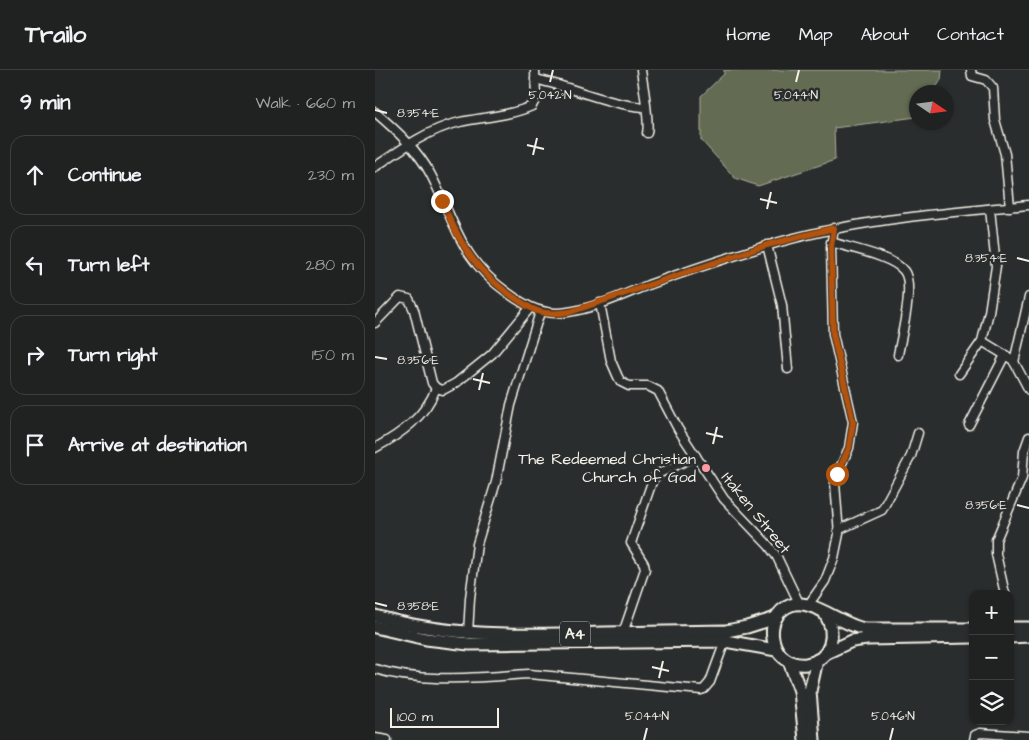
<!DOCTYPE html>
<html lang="en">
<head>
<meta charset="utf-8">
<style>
	body { margin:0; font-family:"Architects Daughter",sans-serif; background:#2d2f2f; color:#f1f3f6 }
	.controls { position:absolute; right:15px; bottom:15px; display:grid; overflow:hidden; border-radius:10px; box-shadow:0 1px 4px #0004 }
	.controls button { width:45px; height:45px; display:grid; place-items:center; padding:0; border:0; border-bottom:1px solid #3d3f40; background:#202222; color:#f1f3f6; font:25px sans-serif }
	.compass { position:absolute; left:534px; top:15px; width:45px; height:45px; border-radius:50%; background:#202222; box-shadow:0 1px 4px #0004; rotate:103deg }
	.scale { position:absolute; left:15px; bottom:12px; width:109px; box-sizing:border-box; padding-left:5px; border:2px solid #f4f1e8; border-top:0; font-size:14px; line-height:18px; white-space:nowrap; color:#f4f1e8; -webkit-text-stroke:4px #2a2d2e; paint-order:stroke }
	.stop { position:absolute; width:15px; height:15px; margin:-11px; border:4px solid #b45309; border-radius:50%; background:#fff }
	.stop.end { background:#b45309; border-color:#fff; box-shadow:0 1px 5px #0008 }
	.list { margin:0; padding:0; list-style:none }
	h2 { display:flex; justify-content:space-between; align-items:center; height:65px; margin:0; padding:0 20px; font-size:21px }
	h2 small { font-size:16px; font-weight:400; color:#a2a4a5 }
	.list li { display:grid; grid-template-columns:32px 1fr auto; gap:15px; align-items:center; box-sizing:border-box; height:80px; margin:0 10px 10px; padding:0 10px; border:1px solid #3d3f40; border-radius:15px }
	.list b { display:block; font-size:19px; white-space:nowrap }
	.list em { font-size:16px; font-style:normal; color:#a2a4a5 }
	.icon { flex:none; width:28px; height:28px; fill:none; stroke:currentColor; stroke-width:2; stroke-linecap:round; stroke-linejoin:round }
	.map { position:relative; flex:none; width:654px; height:670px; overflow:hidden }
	header { display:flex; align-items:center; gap:30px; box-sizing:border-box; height:70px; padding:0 25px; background:#202222; border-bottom:1px solid #3d3f40 }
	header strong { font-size:24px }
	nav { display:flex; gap:28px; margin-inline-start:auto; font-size:18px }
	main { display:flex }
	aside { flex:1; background:#202222 }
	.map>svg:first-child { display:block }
	.green { fill:#636c52; stroke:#acae9d }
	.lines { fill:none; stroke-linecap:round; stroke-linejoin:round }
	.minor-casing { stroke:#f4f1e8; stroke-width:11 }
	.highway-casing { stroke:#f4f1e8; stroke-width:15 }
	.minor { stroke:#2a2d2e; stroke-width:8 }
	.highway { stroke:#2a2d2e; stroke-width:11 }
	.route { stroke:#b45309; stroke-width:6 }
	.ticks { fill:none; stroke:#f4f1e8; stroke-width:2 }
	.poi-dot { fill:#ff9aa2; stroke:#2a2d2e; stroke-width:2 }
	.labels { text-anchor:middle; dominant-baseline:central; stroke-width:5; stroke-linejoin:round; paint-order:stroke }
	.shield { fill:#2a2d2e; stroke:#b7b6b0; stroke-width:1 }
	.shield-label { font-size:15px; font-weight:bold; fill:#f4f1e8 }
	.poi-label { font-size:16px; fill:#f4f1e8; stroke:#2a2d2e; text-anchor:end }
	.street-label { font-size:16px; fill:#f4f1e8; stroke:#2a2d2e }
	.ticks-label { font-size:12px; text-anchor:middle; fill:#f4f1e8; stroke:#2a2d2e; stroke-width:5; stroke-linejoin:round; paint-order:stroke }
</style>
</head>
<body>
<header>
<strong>Trailo</strong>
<nav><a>Home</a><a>Map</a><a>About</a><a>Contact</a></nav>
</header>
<main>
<aside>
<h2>9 min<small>Walk · 660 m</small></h2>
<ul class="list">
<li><svg class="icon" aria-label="ahead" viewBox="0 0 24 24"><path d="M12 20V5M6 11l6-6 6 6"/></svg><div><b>Continue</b></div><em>230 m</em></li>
<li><svg class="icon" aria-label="left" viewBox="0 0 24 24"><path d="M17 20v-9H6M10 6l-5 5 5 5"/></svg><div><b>Turn left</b></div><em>280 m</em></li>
<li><svg class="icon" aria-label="right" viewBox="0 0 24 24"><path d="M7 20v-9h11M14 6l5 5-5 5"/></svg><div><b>Turn right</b></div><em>150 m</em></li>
<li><svg class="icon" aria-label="arrive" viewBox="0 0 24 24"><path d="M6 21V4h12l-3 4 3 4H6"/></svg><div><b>Arrive at destination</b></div></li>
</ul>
</aside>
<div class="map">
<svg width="654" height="670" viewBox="0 0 654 670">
	<rect width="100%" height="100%" fill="#2a2d2e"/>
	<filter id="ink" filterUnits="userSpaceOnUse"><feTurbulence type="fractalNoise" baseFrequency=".02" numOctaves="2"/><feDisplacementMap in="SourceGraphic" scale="10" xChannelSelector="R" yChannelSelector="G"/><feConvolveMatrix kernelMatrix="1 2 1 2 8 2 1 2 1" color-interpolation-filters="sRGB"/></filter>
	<g filter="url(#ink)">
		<!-- green -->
		<polygon class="green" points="349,0 567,0 566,10 558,22 542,22 541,47 459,58 460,90 383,116 360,108 326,70 326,26 349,4"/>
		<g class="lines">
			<!-- minor casing -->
			<g class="minor-casing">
				<g id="minor">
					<path d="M266 0C268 15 275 51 272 63"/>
					<polyline points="596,0 597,6 611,10 618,18 620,50 630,84 635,137"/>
					<path d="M160 9C197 17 231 34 269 37"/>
					<path d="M0 42C21 60 43 80 56 105 81 154 85 189 133 223 152 237 169 246 193 242 220 238 248 225 273 215 312 201 351 188 391 176 476 150 566 143 654 135"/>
					<path d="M0 97C26 79 54 59 85 52 109 47 134 46 157 36L161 28 160 0"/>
					<path d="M456 172C474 178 518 186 529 201 540 215 526 267 523 285"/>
					<polyline points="392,175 407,235 413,299"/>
					<polyline points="225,233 236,291 243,307 246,312 254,316 273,316 283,321 303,359 349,429 394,476 402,487 424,533"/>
					<polyline points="0,253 25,227 34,229 39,240 57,313 61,318 68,320 81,313 117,284 155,238"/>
					<polyline points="607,271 638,290 654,320"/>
					<polyline points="639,292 654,227"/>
					<polyline points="584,304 607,271 614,242 621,196 615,139"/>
					<polyline points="594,355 630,285"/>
					<path d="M0 378C26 364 51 346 61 318"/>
					<polyline points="463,460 507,440 536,386 543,363"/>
					<polyline points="630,524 621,484 621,470 647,408 649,381 654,367"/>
					<polyline points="434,534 450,511 459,488 464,464 460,413 462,404 474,378 478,352 458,264 456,177 459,158"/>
					<polyline points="248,563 270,499 269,494 256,473 278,409 285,403 321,386"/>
					<polyline points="93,564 95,528 102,474 121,412 136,335 165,242"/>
					<path d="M0 599C49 614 104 607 154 604L326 620 329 619 335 612 350 571"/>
					<polyline points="0,668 12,670"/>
					<polyline points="599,670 600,665 605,663 654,666"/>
				</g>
			</g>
			<!-- highway casing -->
			<g class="highway-casing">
				<g id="highway">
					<path d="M450 544C462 563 457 590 431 594 396 598 384 547 416 535 437 528 466 555 490 559H598"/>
					<path d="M0 546C76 568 151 565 230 563 270 562 311 562 351 561L372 557 401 548"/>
					<polyline points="0,557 51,569 94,574 350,571 401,580"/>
					<polyline points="635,558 654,558"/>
					<polyline points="635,567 654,566"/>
					<polyline points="451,583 477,571 492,569 598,567"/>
					<polyline points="414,591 425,621 430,670"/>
					<polyline points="439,670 435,621 442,590"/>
				</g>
			</g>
			<!-- minor -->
			<use href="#minor" class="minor"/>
			<!-- highway -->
			<use href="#highway" class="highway"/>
		</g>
	</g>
	<g class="lines" filter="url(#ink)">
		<!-- route -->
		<path class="route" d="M67 131C85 175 102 204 143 230 152 236 161 242 171 243 179 244 187 243 195 242L392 175 459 158 456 177 458 264 478 352 474 378 462 404"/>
	</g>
	<!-- ticks -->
	<path class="ticks" d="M175 12 178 0M421 12 424 0M0 40 12 43M152 75 169 79M158 85 162 68M385 129 402 133M392 139 396 122M642 188 654 191M0 287 12 289M98 309 115 313M104 320 108 303M331 363 348 367M338 374 342 357M642 435 654 438M0 533 12 536M277 597 294 601M284 608 288 591M269 670 272 658M515 670 518 658"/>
	<!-- markers -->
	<circle class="poi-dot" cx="331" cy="398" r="5"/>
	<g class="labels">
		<!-- shield labels -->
		<rect class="shield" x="185" y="551.5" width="30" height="25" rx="4"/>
		<g class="shield-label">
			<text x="200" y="564">A4</text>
		</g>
		<!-- poi labels -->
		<g class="poi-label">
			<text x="321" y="389">The Redeemed Christian<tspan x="321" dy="18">Church of God</tspan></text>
		</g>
		<!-- street labels -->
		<g class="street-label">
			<text transform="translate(381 443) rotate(51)">Itaken Street</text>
		</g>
	</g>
	<g class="ticks-label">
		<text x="175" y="29">5.042°N</text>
		<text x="421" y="29">5.044°N</text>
		<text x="43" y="47">8.354°E</text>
		<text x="611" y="192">8.354°E</text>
		<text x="43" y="294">8.356°E</text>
		<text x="611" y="439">8.356°E</text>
		<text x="43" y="540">8.358°E</text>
		<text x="272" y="650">5.044°N</text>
		<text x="518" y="650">5.046°N</text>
	</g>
</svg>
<div class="controls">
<button>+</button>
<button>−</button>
<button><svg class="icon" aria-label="layers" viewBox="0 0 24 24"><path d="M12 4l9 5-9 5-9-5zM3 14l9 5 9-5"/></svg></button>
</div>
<svg class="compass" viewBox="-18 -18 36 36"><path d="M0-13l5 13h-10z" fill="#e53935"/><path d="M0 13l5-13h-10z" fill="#a2a4a5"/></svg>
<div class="scale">100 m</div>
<div class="stop" style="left:462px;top:404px"></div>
<div class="stop end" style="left:67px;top:131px"></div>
</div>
</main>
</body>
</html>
